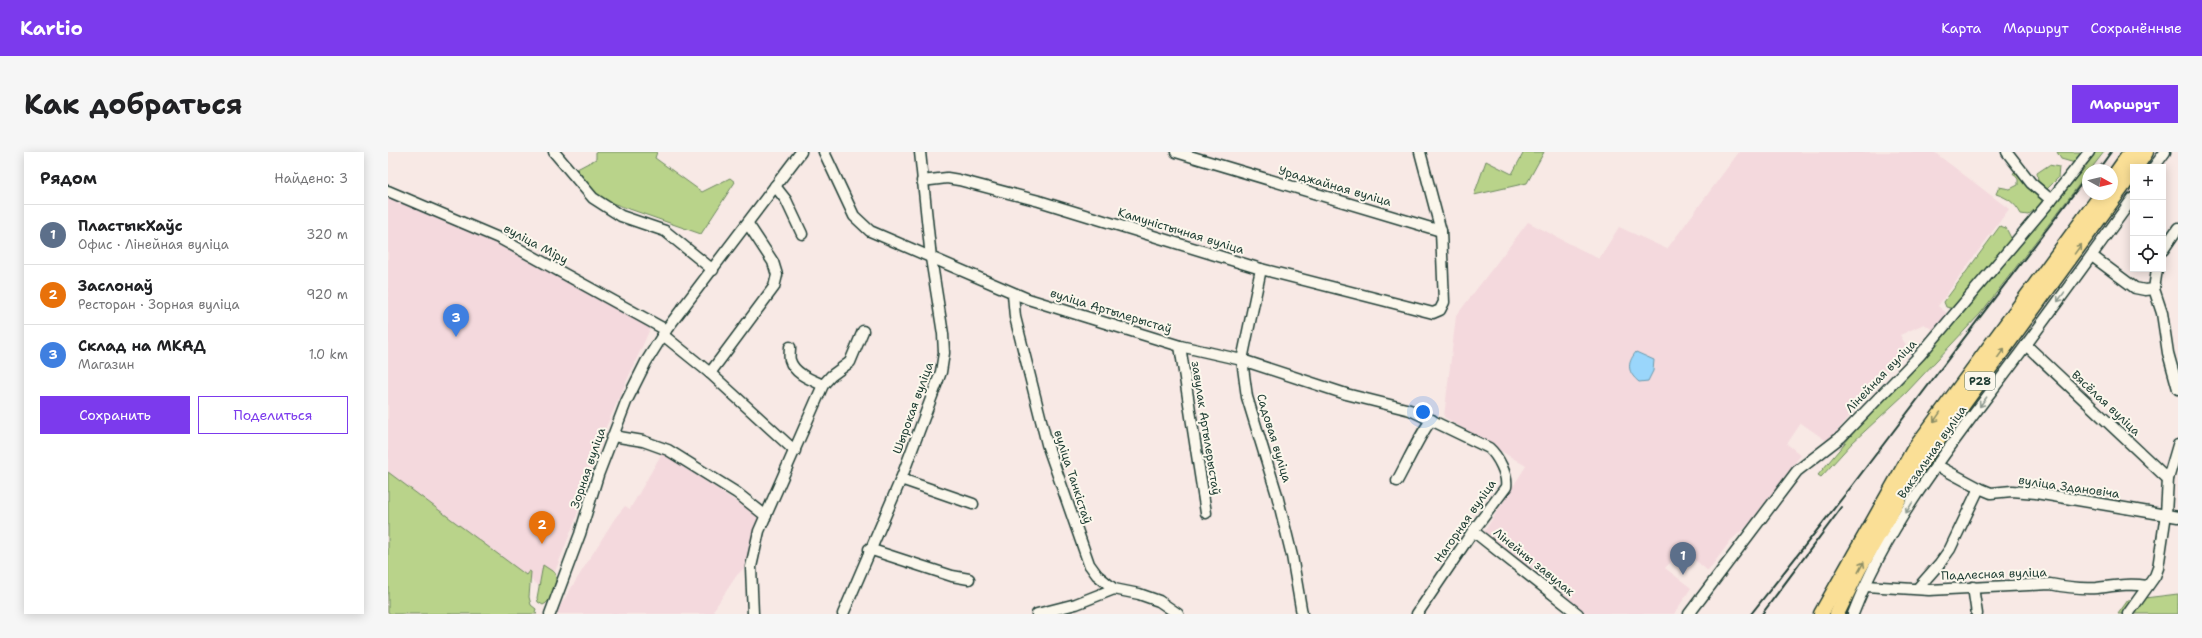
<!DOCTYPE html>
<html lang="ru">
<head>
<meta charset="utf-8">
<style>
	body { margin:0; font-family:"Shantell Sans",sans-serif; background:#f6f6f6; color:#202124 }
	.controls { position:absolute; right:12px; top:12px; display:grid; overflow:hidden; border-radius:0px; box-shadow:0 2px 10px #0003 }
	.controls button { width:36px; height:36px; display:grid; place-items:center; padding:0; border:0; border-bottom:1px solid #e0e0e0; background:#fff; color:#202124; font:20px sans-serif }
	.compass { position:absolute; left:1694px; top:12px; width:36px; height:36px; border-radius:50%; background:#fff; box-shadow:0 2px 10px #0003; rotate:98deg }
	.you { position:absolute; left:1035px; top:260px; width:14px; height:14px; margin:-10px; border:3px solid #fff; border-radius:50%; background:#1a73e8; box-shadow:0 0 0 6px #1a73e833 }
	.badge { display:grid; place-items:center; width:26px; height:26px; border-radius:50%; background:#7c3aed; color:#fff; font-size:13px; font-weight:700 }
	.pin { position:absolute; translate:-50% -33px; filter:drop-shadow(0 1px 2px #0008) }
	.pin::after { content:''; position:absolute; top:21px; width:14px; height:12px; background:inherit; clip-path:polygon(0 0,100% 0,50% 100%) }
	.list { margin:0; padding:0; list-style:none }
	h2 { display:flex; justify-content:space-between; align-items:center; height:52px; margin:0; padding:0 16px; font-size:17px }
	h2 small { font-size:13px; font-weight:400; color:#757577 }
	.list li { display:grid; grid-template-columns:26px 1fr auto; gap:12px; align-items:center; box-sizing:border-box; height:60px; padding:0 16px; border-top:1px solid #e0e0e0 }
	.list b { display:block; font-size:15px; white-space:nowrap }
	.list p { margin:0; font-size:13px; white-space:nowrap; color:#757577 }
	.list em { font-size:13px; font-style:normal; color:#757577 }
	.actions { display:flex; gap:8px; padding:12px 16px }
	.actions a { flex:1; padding:9px 0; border:1px solid #7c3aed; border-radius:0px; text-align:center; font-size:14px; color:#7c3aed }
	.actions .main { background:#7c3aed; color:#fff }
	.icon { flex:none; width:22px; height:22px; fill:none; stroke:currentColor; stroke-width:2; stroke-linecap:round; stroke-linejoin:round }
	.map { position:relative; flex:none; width:1790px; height:462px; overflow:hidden; border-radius:0px }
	header { display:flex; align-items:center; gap:24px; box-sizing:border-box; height:56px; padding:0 20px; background:#7c3aed; color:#fff }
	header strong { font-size:19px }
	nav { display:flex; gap:22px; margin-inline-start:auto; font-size:14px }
	.intro { display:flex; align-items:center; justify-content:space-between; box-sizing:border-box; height:96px; padding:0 24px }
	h1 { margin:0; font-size:28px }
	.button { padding:10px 18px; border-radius:0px; background:#7c3aed; color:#fff; font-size:14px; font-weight:700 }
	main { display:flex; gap:24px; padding:0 24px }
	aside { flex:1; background:#fff; border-radius:0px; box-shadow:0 2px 10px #0003 }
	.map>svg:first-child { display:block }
	.built { fill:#f4d9dd }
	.green { fill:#b9d38a; stroke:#6c885f }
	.water { fill:#9ad6fb; stroke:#6999ab }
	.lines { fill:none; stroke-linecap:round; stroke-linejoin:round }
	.minor-casing { stroke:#1f3d34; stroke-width:13 }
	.highway-casing { stroke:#1f3d34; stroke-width:17 }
	.minor { stroke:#fbf7ec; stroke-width:10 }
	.highway { stroke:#fadf96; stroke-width:14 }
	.rail { stroke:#1f3d34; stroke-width:2 }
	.oneway { stroke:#8c8e65 }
	.oneway2 { stroke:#8d9a90 }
	.labels { text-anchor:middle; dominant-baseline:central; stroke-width:4; stroke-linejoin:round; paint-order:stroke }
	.shield { fill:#fbf7ec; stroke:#61756b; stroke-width:1 }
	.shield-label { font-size:11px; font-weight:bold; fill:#1f3d34 }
	.street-label { font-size:12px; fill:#1f3d34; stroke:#fbf7ec }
</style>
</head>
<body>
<header>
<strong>Kartio</strong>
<nav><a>Карта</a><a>Маршрут</a><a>Сохранённые</a></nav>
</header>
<div class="intro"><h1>Как добраться</h1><a class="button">Маршрут</a></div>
<main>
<aside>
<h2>Рядом<small>Найдено: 3</small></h2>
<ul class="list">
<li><span class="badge" style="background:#5c6f8a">1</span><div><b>ПластыкХаўс</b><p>Офис · Лінейная вуліца</p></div><em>320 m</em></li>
<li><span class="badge" style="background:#e8710a">2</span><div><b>Заслонаў</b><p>Ресторан · Зорная вуліца</p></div><em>920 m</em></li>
<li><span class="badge" style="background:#3f7fe0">3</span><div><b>Склад на МКАД</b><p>Магазин</p></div><em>1.0 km</em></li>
</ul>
<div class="actions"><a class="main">Сохранить</a><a>Поделиться</a></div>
</aside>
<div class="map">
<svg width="1790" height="462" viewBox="0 0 1790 462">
	<rect width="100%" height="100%" fill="#f8e9e5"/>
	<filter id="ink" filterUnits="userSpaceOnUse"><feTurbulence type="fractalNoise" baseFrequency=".025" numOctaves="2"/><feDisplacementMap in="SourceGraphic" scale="8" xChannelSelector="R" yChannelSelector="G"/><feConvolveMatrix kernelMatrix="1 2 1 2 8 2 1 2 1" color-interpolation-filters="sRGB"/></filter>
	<g filter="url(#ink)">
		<!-- built -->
		<g class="built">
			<polygon points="1351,0 1546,0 1621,57 1550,154 1560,162 1545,178 1536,172 1512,183 1519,195 1440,290 1413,271 1399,292 1413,303 1359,374 1343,388 1320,419 1295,398 1277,416 1303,436 1286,462 1196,462 1096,380 1138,314 1056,265 1068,164 1140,70 1211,107 1231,75 1279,97"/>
			<polygon points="0,45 112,92 198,137 212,149 218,147 258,171 262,177 209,295 187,369 159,440 0,322"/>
			<polygon points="274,301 375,367 361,411 349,423 325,459 329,462 167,462 227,366 237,354 242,357"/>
		</g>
		<!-- green -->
		<g class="green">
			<polygon points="208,0 269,0 267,6 314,40 342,26 347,30 313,82 210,46 189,17 208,7"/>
			<polygon points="1136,0 1156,0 1139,31 1086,43 1098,9 1124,22"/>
			<polygon points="1669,0 1696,0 1687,11 1673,7"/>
			<polygon points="1701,0 1716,0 1702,18 1700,18 1700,21 1592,162 1518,241 1464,291 1433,325 1430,323"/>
			<polygon points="1661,13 1671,15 1670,26 1659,37 1650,29 1649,21"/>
			<path d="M1631 19 1657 49 1640 63 1633 62C1627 51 1620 46 1608 42L1611 35 1622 37 1630 33V27L1625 21Z"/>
			<polygon points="1612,74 1618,76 1624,88 1567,157 1558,155 1556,150"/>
			<polygon points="0,320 138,423 141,419 143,420 141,445 143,453 148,457 147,460 149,462 3,462 0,460"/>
			<path d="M155 413 167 421C170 429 164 450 155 453L150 450 149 446Z"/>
			<polygon points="1790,442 1790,462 1730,462 1740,448"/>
		</g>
		<!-- water -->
		<path class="water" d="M1248 200 1266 208 1265 219 1260 229 1251 230C1240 221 1238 212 1248 200Z"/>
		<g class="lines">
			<!-- minor casing -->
			<g class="minor-casing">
				<g id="minor">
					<polyline points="166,0 205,46 233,64 277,79 325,118"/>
					<path d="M436 0 466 64 482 79 640 147 792 194 854 208 958 242 1022 258 1101 296C1110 304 1120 323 1118 335L1085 379 1029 462"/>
					<polyline points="788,0 1053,79"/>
					<polyline points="1619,0 1643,31 1663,48"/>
					<polyline points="1766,15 1777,0"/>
					<polyline points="534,29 559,26 571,28 651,49 873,117 1045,161 1052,158 1056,150 1053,79 1032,0"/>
					<polyline points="387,34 398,48 414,82"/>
					<polyline points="0,39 113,87 278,178"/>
					<polyline points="1775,98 1790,76"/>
					<polyline points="1704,104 1747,136 1757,138 1766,137 1769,117"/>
					<polyline points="873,117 854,208 859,245 889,343 904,404 914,462"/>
					<polyline points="1766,137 1774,161 1780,201 1790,237"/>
					<polyline points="625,142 627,165 659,292 701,412 709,423 726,437 751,442 771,449 790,462"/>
					<polyline points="275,183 322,221 407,299"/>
					<polyline points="1638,193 1780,327"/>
					<polyline points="792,194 818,361"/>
					<path d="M402 195C402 199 401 205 402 208 406 222 424 228 435 233"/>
					<polyline points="322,221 386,135 389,123 385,110 360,72"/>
					<polyline points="225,284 255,289 280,298 349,341 378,364"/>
					<polyline points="1548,313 1591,336"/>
					<polyline points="513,327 585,352"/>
					<path d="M1009 329C1016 317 1036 274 1044 268"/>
					<polyline points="1085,379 1190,462"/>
					<polyline points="481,397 564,424 581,427"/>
					<path d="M1478 434 1541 438 1662 432C1677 435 1693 437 1709 436 1726 434 1741 431 1759 434"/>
					<polyline points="1585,435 1589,462"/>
					<polyline points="1530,436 1552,411 1562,397 1591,336 1603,341 1624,339 1648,341 1790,365"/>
					<polyline points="162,462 192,382 210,323 225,284 238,250 258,210 278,178 413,0"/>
					<polyline points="365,462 363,415 371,379 435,233 443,224 462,210 475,179"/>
					<polyline points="455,462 513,327 553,220 556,201 555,182 543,106 532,0"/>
					<polyline points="649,462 688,452 726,437"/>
					<polyline points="1301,462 1409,319 1453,285 1532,203 1663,48 1701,0"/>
					<path d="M1465 462C1498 376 1556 302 1611 229 1657 168 1701 107 1745 46"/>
					<polyline points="1740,462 1767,424 1770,416 1778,362 1780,327 1790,293"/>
				</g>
			</g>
			<!-- highway casing -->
			<g class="highway-casing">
				<g id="highway">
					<polyline points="1748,15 1758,0"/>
					<polyline points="1724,27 1743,0"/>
					<polyline points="1433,462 1525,299 1714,42"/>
					<polyline points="1449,462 1471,417 1528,317 1745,20"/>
				</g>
			</g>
			<!-- minor -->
			<use href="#minor" class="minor"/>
			<!-- highway -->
			<use href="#highway" class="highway"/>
			<!-- rail -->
			<g class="rail">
				<polyline points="1710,18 1723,0"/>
				<polyline points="1363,462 1463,335 1700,23"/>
				<polyline points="1374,462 1454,355"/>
			</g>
		</g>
		<!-- one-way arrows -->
		<defs><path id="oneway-shaft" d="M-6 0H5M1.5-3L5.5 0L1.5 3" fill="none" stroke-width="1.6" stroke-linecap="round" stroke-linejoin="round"/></defs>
		<g class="oneway">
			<use href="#oneway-shaft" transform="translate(1690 97) rotate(-54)"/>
			<use href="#oneway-shaft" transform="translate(1613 201) rotate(-54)"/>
			<use href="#oneway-shaft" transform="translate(1549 265) rotate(125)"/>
			<use href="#oneway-shaft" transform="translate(1473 415) rotate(-62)"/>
		</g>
		<g class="oneway2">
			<use href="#oneway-shaft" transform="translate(1673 145) rotate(126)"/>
			<use href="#oneway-shaft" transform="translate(1595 250) rotate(127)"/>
			<use href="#oneway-shaft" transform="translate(1521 356) rotate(122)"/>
		</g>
	</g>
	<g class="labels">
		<!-- shield labels -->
		<rect class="shield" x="1577" y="220" width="30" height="18" rx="3"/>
		<g class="shield-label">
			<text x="1592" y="229">Р28</text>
		</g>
		<!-- street labels -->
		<g class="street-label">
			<text transform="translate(947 34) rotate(16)">Ураджайная вуліца</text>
			<text transform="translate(793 79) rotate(17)">Камуністычная вуліца</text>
			<text transform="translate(148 92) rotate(28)">вуліца Міру</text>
			<text transform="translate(723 159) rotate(17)">вуліца Артылерыстаў</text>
			<text transform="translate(1493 224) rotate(-46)">Лінейная вуліца</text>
			<text transform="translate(1718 251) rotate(43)">Вясёлая вуліца</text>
			<text transform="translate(525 256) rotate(-70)">Шырокая вуліца</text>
			<text transform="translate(818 276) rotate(81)">завулак Артылерыстаў</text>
			<text transform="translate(886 286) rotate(73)">Садовая вуліца</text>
			<text transform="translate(1544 300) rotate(-55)">Вакзальная вуліца</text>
			<text transform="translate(200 316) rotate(-71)">Зорная вуліца</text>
			<text transform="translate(685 325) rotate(72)">вуліца Танкістаў</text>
			<text transform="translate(1681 335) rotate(8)">вуліца Здановіча</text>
			<text transform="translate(1077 369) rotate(-55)">Нагорная вуліца</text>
			<text transform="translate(1146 410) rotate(39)">Лінейны завулак</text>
			<text transform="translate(1606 422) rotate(-2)">Падлесная вуліца</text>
		</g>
	</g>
</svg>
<div class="controls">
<button>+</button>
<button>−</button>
<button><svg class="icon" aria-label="locate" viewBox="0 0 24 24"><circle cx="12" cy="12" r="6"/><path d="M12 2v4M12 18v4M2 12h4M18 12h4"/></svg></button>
</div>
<svg class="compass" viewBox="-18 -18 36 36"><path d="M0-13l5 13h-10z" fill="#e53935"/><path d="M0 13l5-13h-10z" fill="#757577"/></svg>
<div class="you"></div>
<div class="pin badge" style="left:1295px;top:423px;background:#5c6f8a">1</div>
<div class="pin badge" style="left:154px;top:392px;background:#e8710a">2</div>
<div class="pin badge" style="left:68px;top:185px;background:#3f7fe0">3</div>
</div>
</main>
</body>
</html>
